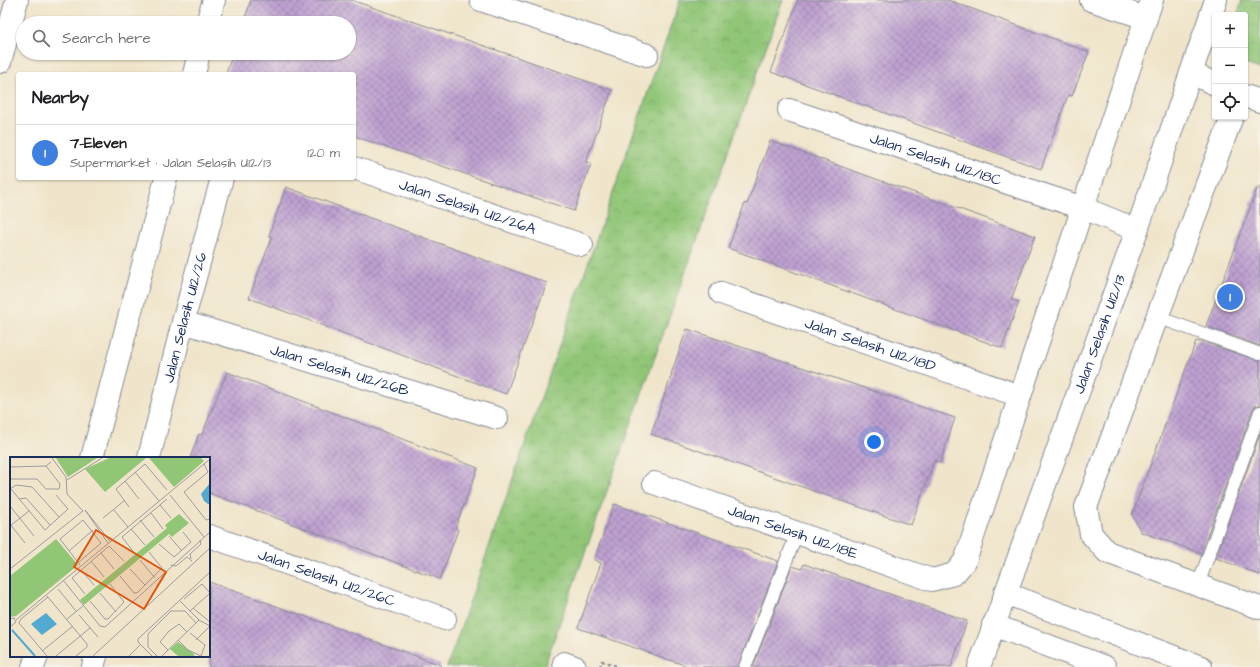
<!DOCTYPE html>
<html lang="en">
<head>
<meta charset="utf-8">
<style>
	body { margin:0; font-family:"Architects Daughter",sans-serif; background:#f6f6f6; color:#202124 }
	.controls { position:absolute; right:12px; top:12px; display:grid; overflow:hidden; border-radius:4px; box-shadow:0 1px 3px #0004 }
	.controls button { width:36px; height:36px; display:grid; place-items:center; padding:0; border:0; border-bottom:1px solid #e0e0e0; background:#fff; color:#202124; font:20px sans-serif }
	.you { position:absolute; left:874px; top:442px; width:14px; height:14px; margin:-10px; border:3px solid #fff; border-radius:50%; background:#1a73e8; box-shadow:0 0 0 6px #1a73e833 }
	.badge { display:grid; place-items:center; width:26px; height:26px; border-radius:50%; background:#111827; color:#fff; font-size:13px; font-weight:700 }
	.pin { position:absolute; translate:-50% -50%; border:2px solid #fff; box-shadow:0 1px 4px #0006 }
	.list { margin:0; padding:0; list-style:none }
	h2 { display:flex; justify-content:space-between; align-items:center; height:52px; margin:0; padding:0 16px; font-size:17px }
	h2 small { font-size:13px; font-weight:400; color:#757577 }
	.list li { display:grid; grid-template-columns:26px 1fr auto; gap:12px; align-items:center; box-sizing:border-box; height:56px; padding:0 16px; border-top:1px solid #e0e0e0 }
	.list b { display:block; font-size:15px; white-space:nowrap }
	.list p { margin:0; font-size:13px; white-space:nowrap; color:#757577 }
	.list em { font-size:13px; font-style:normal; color:#757577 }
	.icon { flex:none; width:22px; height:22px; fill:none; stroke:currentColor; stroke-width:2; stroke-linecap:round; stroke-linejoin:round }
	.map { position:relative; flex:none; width:1260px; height:667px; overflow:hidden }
	.search { position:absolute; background:#fff; box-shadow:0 1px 3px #0004; left:16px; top:16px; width:340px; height:44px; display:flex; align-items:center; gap:10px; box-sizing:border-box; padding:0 14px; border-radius:22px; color:#757577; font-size:15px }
	.panel { position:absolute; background:#fff; box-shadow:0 1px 3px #0004; left:16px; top:72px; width:340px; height:108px; border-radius:4px }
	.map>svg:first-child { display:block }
	.grass { fill:url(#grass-tufts); stroke:#567a6a }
	.park { fill:url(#park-crowns); stroke:#567a6a }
	.building { fill:url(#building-cross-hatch) }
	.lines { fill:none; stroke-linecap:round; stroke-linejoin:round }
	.lane-casing { stroke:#868a94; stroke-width:14 }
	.street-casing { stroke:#868a94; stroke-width:24 }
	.secondary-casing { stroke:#868a94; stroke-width:24 }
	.highway-casing { stroke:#868a94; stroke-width:24 }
	.path { stroke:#868a94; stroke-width:2.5; stroke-dasharray:3 3; stroke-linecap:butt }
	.lane { stroke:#fff; stroke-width:12 }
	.street { stroke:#fff; stroke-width:22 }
	.secondary { stroke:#fff; stroke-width:22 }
	.highway { stroke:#fff; stroke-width:22 }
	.labels { text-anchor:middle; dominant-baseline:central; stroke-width:3; stroke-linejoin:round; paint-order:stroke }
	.street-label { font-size:15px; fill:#1b2f5e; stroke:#f7f3e8 }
	.inset-river { fill:none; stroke:#53aad0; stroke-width:2 }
	.inset-road { fill:none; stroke:#9b9c9f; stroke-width:1 }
	.view { fill:#de5710; fill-opacity:0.15; stroke:#de5710; stroke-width:2 }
	.inset-edge { fill:none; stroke:#1b2f5e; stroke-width:2 }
</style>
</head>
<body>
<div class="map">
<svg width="1260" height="667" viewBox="0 0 1260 667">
	<defs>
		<pattern id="grass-tufts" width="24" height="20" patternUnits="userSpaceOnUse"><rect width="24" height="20" fill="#91c677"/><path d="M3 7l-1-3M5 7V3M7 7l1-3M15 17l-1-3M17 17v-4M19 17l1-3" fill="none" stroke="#7caa69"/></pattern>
		<pattern id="park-crowns" width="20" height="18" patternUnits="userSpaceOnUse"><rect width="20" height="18" fill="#91c677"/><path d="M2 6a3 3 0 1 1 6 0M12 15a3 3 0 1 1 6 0" fill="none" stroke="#7caa69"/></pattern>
		<pattern id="building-cross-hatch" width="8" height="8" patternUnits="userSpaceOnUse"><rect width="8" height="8" fill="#bfa1d1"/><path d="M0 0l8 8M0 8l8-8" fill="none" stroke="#9a84ad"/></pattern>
	</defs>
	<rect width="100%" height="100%" fill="#f7f3e8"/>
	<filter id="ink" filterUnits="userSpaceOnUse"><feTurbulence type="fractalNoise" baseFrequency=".025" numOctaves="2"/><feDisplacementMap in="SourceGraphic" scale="8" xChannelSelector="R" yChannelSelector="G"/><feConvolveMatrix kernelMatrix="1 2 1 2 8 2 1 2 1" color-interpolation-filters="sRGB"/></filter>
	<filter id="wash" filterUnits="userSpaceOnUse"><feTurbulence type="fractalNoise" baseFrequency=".012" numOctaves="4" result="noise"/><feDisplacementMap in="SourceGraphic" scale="16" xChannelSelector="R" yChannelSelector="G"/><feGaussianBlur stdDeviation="0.9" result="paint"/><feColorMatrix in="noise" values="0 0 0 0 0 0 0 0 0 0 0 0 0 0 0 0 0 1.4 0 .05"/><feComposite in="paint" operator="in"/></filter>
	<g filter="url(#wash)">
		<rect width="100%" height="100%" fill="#f0e5ca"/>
		<!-- grass -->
		<polygon class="grass" points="1242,0 1260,0 1260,69 1245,64 1245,15 1237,15"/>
		<!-- park -->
		<polygon class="park" points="680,0 783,0 544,667 447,667"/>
		<g id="blocks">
			<!-- building -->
			<g class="building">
				<polygon points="251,0 351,0 612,90 586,162 591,164 574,211 354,136 354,74 226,74 233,53 264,53 282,59 283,53 349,53 349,23 258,23 245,18"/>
				<polygon points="798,0 948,0 1089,52 1072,96 1068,95 1041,169 771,72"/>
				<polygon points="770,141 1035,236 1011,300 1019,302 1002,348 728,248 745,203 747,204"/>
				<polygon points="1258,186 1260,187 1260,346 1206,326"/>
				<polygon points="286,187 547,283 506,394 249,298 272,237 269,235"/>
				<polygon points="687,329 955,418 940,463 934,461 911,525 651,434 672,374 671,374"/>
				<polygon points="1196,341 1200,342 1200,341 1260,361 1260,405 1255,406 1253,409 1201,553 1141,532 1132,515"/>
				<polygon points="227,372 478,468 455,528 458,530 440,579 209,493 209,458 190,458 199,434 202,435"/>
				<polygon points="1260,434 1260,575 1216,558"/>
				<polygon points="614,504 778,561 738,667 690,667 578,628 601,563 594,560"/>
				<polygon points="804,564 967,621 951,667 753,667 792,566 802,569"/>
				<polygon points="209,582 441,665 440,667 209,667"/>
			</g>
		</g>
	</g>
	<g filter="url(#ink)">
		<use href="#blocks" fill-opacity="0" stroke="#868a94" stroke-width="1"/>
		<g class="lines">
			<!-- lane casing -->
			<g class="lane-casing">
				<g id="lane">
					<polyline points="1157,317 1260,354"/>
					<polyline points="1198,585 1260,412"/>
					<polyline points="745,667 797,533"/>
				</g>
			</g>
			<!-- street casing -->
			<g class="street-casing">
				<g id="street">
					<polyline points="481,0 647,55"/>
					<polyline points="1091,0 1146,18"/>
					<polyline points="1191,73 1215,84"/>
					<polyline points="1245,96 1260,101"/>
					<path id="s1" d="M789 110 1083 208 1137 230"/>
					<polyline points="1232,117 1086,507 1091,534 1107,552 1260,608"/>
					<path id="s2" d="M354 168 582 245"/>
					<path id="s3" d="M721 293 1020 396"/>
					<path id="s4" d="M183 322 497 418"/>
					<path id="s5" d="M149 458 183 322 222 178"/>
					<path id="s6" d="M654 483 932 580 954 574 965 561 1152 0"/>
					<path id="s7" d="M209 536 445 619"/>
					<polyline points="1005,593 1201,667"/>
					<polyline points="993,625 1105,667"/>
					<polyline points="564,663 575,667"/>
					<polyline points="93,667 96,656"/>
				</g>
			</g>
			<!-- secondary casing -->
			<g class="secondary-casing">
				<g id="secondary">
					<polyline points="207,23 214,0"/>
					<polyline points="194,74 199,53"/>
					<polyline points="92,458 166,178"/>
					<polyline points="33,667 37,656"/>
					<path id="s8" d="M979 667 1137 230 1216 0"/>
				</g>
			</g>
			<!-- highway casing -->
			<g class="highway-casing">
				<polyline id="highway" points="0,62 17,0"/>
			</g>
			<!-- path -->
			<polyline class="path" points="600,667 602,661 619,667"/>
			<!-- lane -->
			<use href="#lane" class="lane"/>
			<!-- street -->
			<use href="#street" class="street"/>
			<!-- secondary -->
			<use href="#secondary" class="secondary"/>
			<!-- highway -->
			<use href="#highway" class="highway"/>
		</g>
	</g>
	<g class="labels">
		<!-- street labels -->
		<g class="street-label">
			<text stroke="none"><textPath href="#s1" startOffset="155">Jalan Selasih U12/18C</textPath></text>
			<text stroke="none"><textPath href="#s2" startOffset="120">Jalan Selasih U12/26A</textPath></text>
			<text stroke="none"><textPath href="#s5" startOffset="145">Jalan Selasih U12/26</textPath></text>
			<text stroke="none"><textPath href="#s8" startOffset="354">Jalan Selasih U12/13</textPath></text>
			<text stroke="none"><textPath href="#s3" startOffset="158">Jalan Selasih U12/18D</textPath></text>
			<text stroke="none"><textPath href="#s4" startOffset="164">Jalan Selasih U12/26B</textPath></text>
			<text stroke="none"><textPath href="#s6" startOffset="147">Jalan Selasih U12/18E</textPath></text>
			<text stroke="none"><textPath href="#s7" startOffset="125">Jalan Selasih U12/26C</textPath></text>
		</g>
	</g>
	<!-- overview -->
	<g transform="translate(10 457)">
		<rect width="200" height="200" fill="#f0e5ca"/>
		<path d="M46 1H87L58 20ZM99 1H136L95 35 75 12ZM139 1H191L194 4 164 30ZM46 82 68 108 6 159 0 160V119Z" fill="#91c677"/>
		<path d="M169 57 179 66 162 80 159 77 74 148 70 143 157 71 155 68ZM168 185 184 197V199H168L160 192Z" fill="#91c677"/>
		<path d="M200 26V47H198L194 44 191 37ZM36 156 47 167 32 178 21 167Z" fill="#53aad0"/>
		<path class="inset-river" d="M2 173 25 199"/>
		<path class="inset-road" d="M194 7 198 15 174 35 196 63 200 62M0 10 36 9 41 5M125 15 149 44M0 22H27L36 32H49L50 27 36 9M57 23 92 1M115 24 129 42M0 32 6 28 22 30 49 60M1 32 35 73 58 52 46 38M160 38 194 80M9 42 16 41 40 68M150 48 161 61M0 49 24 79M119 50 106 32 135 7 157 33M103 52 118 70M141 56 153 72M93 61 114 44M130 63 144 80M0 67 15 86M0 69 19 54M121 72 135 88M159 79 172 94M98 86 75 53 100 84M149 87 164 100 181 85 173 75M59 94 83 73M91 96 104 112M125 97 112 80 157 42M181 102 180 97 191 87 190 83M130 103 145 121M81 104 94 120M68 106 91 86 73 63 50 82 70 108M161 108 166 109 177 100 182 104M0 112 73 54 57 37 56 20 42 1M120 112 135 128M71 113 84 128M110 119 124 136H127L152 111 139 95M53 123 90 169 95 170 200 75M48 132 66 154M90 136 106 155M75 137 62 121 99 89 114 104M37 139 77 187V190L66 199M174 142 192 127 200 136M169 143 189 163 200 169M80 144 95 162H98L114 145 100 127M183 151 200 165M180 154 200 136M69 158 88 180M0 162 4 161 6 165 0 170M57 162 73 149M6 163 200 2M180 176 195 188 191 199M168 183 178 193 191 199M186 183 200 169M158 193 150 185 159 174 169 167 177 175M32 194 63 169M37 199 9 166 11 162 38 140M46 199 80 171M83 199 200 91M119 199 130 188M142 199 128 185V182L200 115M147 199 138 190V177L161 154H175L186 166M152 199 189 163"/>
		<path class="view" d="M86 73 156 115 134 152 64 110Z"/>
		<rect width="200" height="200" class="inset-edge"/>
	</g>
</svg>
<div class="controls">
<button>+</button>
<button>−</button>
<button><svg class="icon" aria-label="locate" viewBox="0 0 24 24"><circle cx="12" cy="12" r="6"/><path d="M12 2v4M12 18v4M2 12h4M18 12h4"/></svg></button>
</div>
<div class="you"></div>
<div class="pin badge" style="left:1230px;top:297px;background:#3f7fe0">1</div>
<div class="search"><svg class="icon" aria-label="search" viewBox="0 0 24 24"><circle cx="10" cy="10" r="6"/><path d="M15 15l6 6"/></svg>Search here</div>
<section class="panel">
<h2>Nearby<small></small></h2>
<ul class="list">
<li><span class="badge" style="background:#3f7fe0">1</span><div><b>7-Eleven</b><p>Supermarket · Jalan Selasih U12/13</p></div><em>120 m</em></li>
</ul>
</section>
</div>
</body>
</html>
